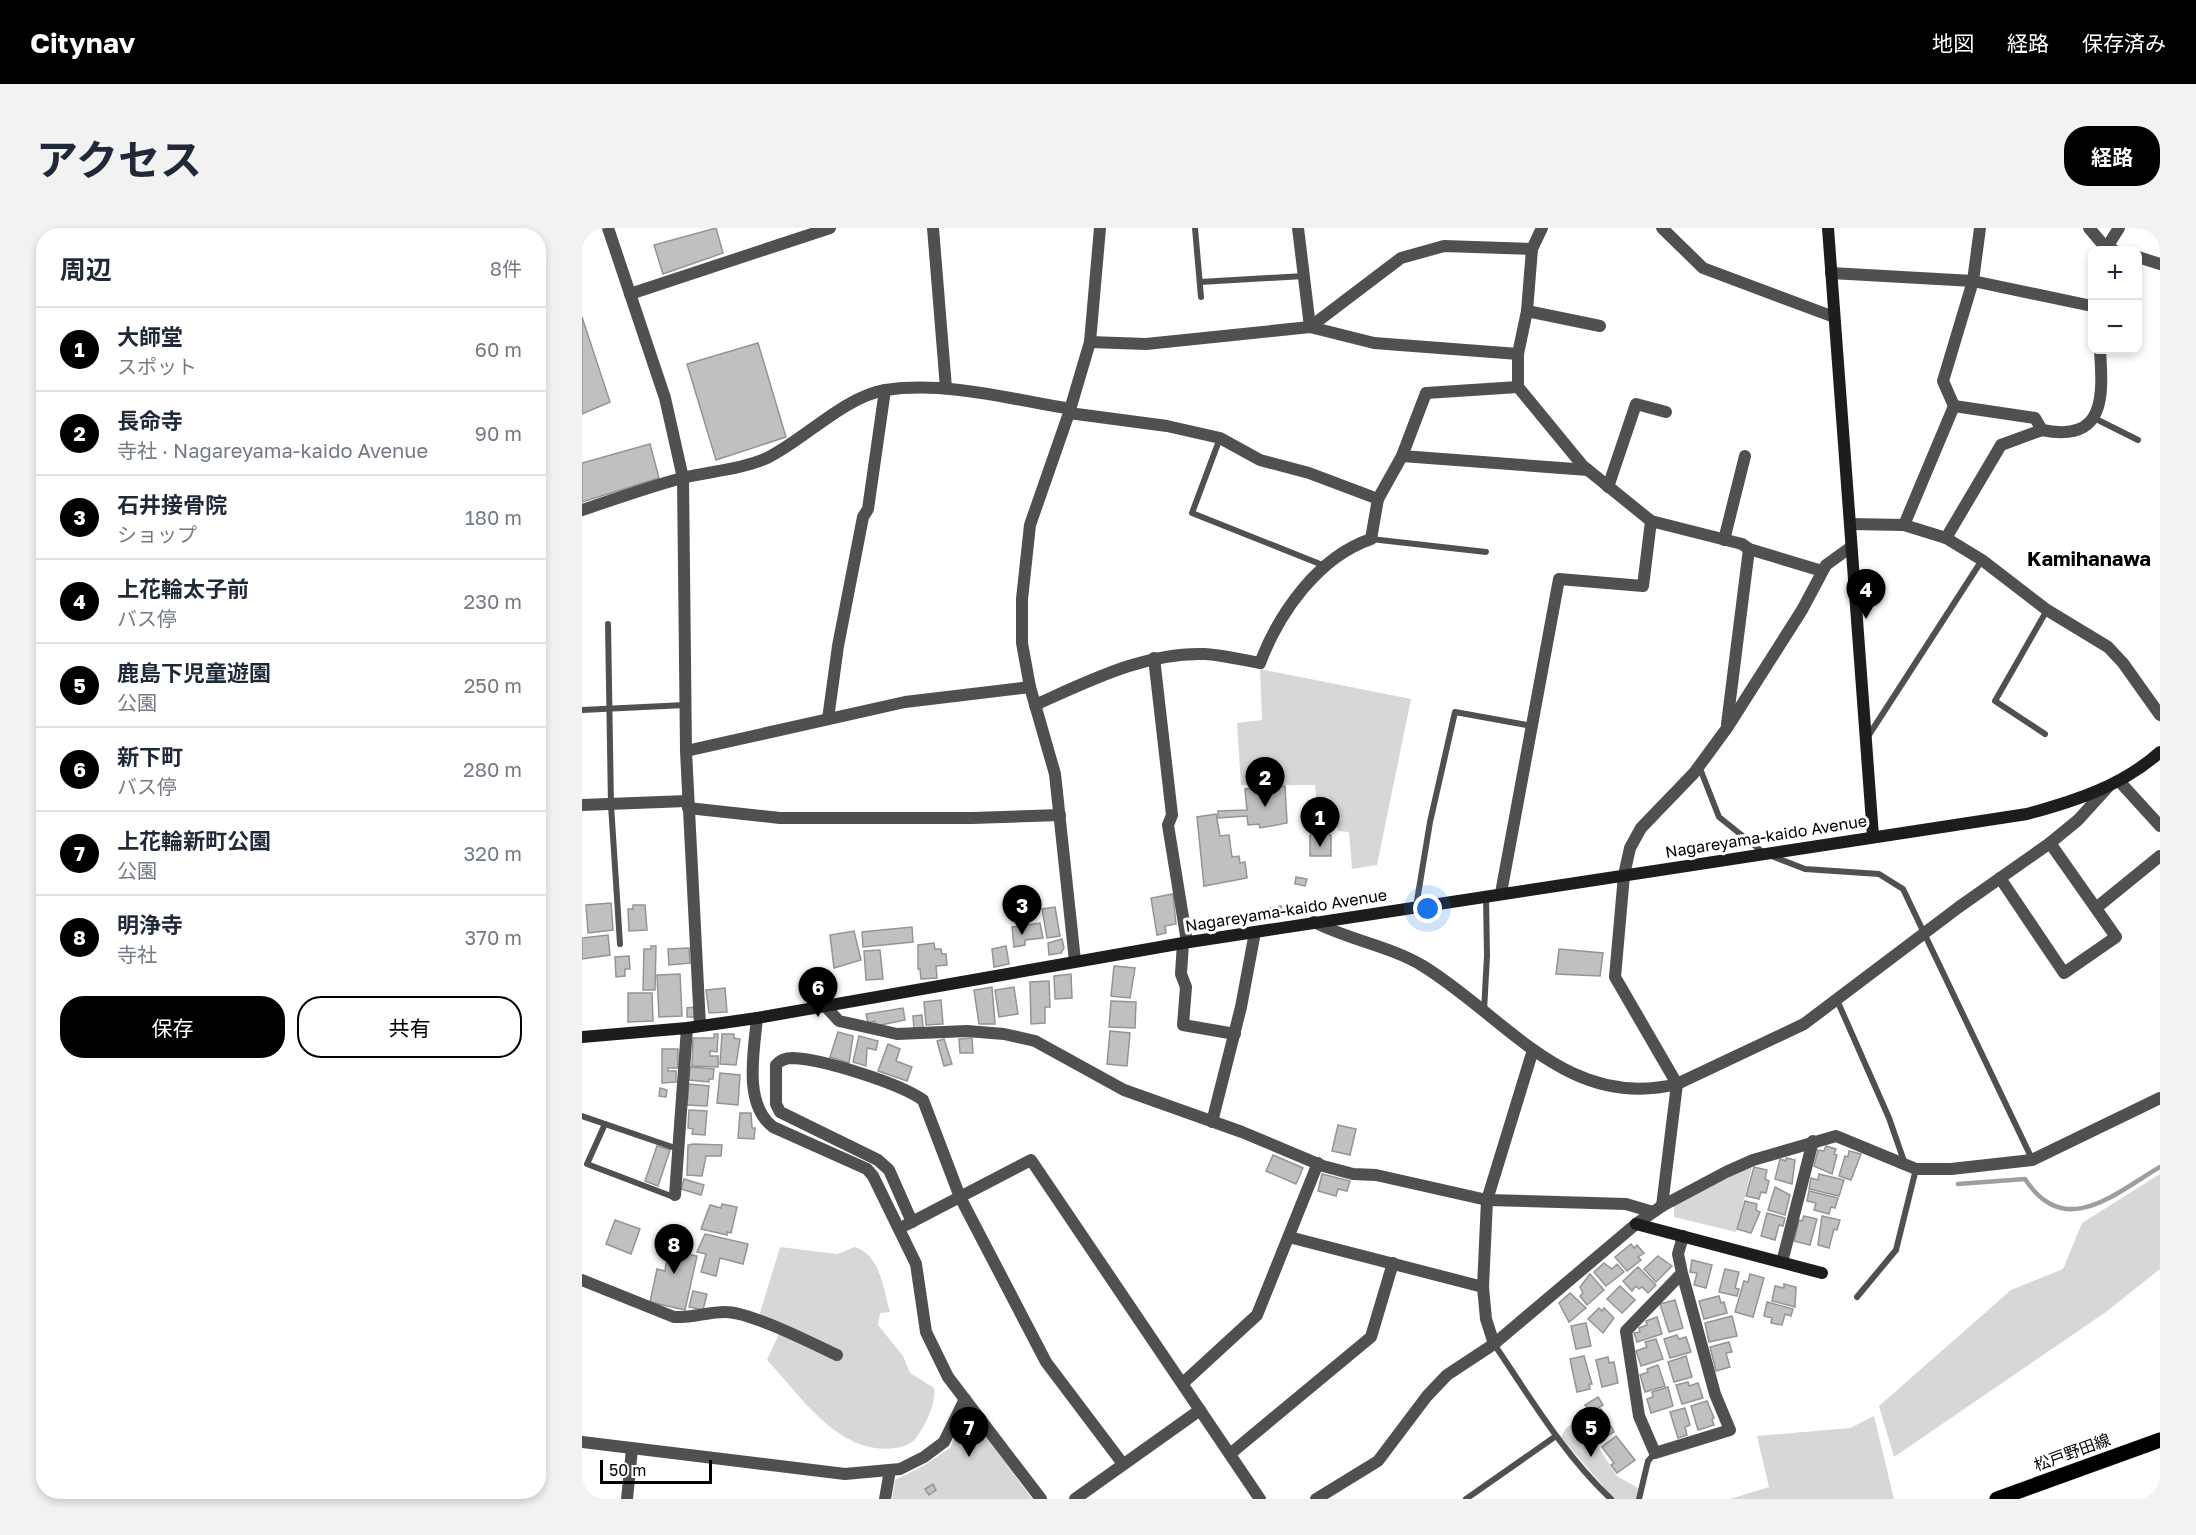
<!DOCTYPE html>
<html lang="ja">
<head>
<meta charset="utf-8">
<style>
	body { margin:0; font-family:"Golos Text","Noto Sans JP",sans-serif; background:#f2f2f3; color:#1f2937 }
	.controls { position:absolute; right:18px; top:18px; display:grid; overflow:hidden; border-radius:12px; box-shadow:0 3px 9px #0003 }
	.controls button { width:54px; height:54px; display:grid; place-items:center; padding:0; border:0; border-bottom:2px solid #e0e1e3; background:#fff; color:#1f2937; font:30px sans-serif }
	.scale { position:absolute; left:18px; bottom:15px; width:112px; box-sizing:border-box; padding-left:6px; border:3px solid #000; border-top:0; font-size:16px; line-height:21px; white-space:nowrap; color:#000; -webkit-text-stroke:4px #fff; paint-order:stroke }
	.you { position:absolute; left:846px; top:681px; width:21px; height:21px; margin:-15px; border:4px solid #fff; border-radius:50%; background:#1a73e8; box-shadow:0 0 0 9px #1a73e833 }
	.badge { display:grid; place-items:center; width:39px; height:39px; border-radius:50%; background:#000; color:#fff; font-size:20px; font-weight:700 }
	.pin { position:absolute; translate:-50% -50px; filter:drop-shadow(0 2px 3px #0008) }
	.pin::after { content:''; position:absolute; top:32px; width:21px; height:18px; background:inherit; clip-path:polygon(0 0,100% 0,50% 100%) }
	.list { margin:0; padding:0; list-style:none }
	h2 { display:flex; justify-content:space-between; align-items:center; height:78px; margin:0; padding:0 24px; font-size:26px }
	h2 small { font-size:20px; font-weight:400; color:#747a83 }
	.list li { display:grid; grid-template-columns:39px 1fr auto; gap:18px; align-items:center; box-sizing:border-box; height:84px; padding:0 24px; border-top:2px solid #e0e1e3 }
	.list b { display:block; font-size:22px; white-space:nowrap }
	.list p { margin:0; font-size:20px; white-space:nowrap; color:#747a83 }
	.list em { font-size:20px; font-style:normal; color:#747a83 }
	.actions { display:flex; gap:12px; padding:18px 24px }
	.actions a { flex:1; padding:14px 0; border:2px solid #000; border-radius:24px; text-align:center; font-size:21px; color:#000 }
	.actions .main { background:#000; color:#fff }
	.map { position:relative; flex:none; width:1578px; height:1271px; overflow:hidden; border-radius:24px }
	header { display:flex; align-items:center; gap:36px; box-sizing:border-box; height:84px; padding:0 30px; background:#000; color:#fff }
	header strong { font-size:28px }
	nav { display:flex; gap:33px; margin-inline-start:auto; font-size:21px }
	.intro { display:flex; align-items:center; justify-content:space-between; box-sizing:border-box; height:144px; padding:0 36px }
	h1 { margin:0; font-size:42px }
	.button { padding:15px 27px; border-radius:24px; background:#000; color:#fff; font-size:21px; font-weight:700 }
	main { display:flex; gap:36px; padding:0 36px }
	aside { flex:1; background:#fff; border-radius:24px; box-shadow:0 3px 9px #0003 }
	.map>svg:first-child { display:block }
	.green { fill:#d7d7d7 }
	.lines { fill:none; stroke-linecap:round; stroke-linejoin:round }
	.stream { stroke:#9e9e9e; stroke-width:4.5 }
	.building { fill:#c0c0c0; stroke:#949494; stroke-width:1.5 }
	.primary-casing { stroke:#dbdbdb; stroke-width:16 }
	.lane { stroke:#505050; stroke-width:6 }
	.street { stroke:#505050; stroke-width:12 }
	.secondary { stroke:#1d1d1d; stroke-width:12 }
	.primary { stroke:#000; stroke-width:15 }
	.labels { text-anchor:middle; dominant-baseline:central; stroke-width:6; stroke-linejoin:round; paint-order:stroke }
	.street-label { font-size:16px; fill:#000; stroke:#fff }
	.quarter-label { font-size:20px; font-weight:bold; fill:#000; stroke:#fff }
</style>
</head>
<body>
<header>
<strong>Citynav</strong>
<nav><a>地図</a><a>経路</a><a>保存済み</a></nav>
</header>
<div class="intro"><h1>アクセス</h1><a class="button">経路</a></div>
<main>
<aside>
<h2>周辺<small>8件</small></h2>
<ul class="list">
<li><span class="badge">1</span><div><b>大師堂</b><p>スポット</p></div><em>60 m</em></li>
<li><span class="badge">2</span><div><b>長命寺</b><p>寺社 · Nagareyama-kaido Avenue</p></div><em>90 m</em></li>
<li><span class="badge">3</span><div><b>石井接骨院</b><p>ショップ</p></div><em>180 m</em></li>
<li><span class="badge">4</span><div><b>上花輪太子前</b><p>バス停</p></div><em>230 m</em></li>
<li><span class="badge">5</span><div><b>鹿島下児童遊園</b><p>公園</p></div><em>250 m</em></li>
<li><span class="badge">6</span><div><b>新下町</b><p>バス停</p></div><em>280 m</em></li>
<li><span class="badge">7</span><div><b>上花輪新町公園</b><p>公園</p></div><em>320 m</em></li>
<li><span class="badge">8</span><div><b>明浄寺</b><p>寺社</p></div><em>370 m</em></li>
</ul>
<div class="actions"><a class="main">保存</a><a>共有</a></div>
</aside>
<div class="map">
<svg width="1578" height="1271" viewBox="0 0 1578 1271">
	<rect width="100%" height="100%" fill="#fff"/>
	<!-- green -->
	<g class="green">
		<polygon points="678,441 829,471 795,637 770,641 767,604 756,603 754,594 736,592 733,557 659,557 655,495 680,492"/>
		<polygon points="1170,939 1154,1004 1092,989 1092,978 1142,950"/>
		<polygon points="1578,946 1578,1041 1524,1084 1312,1229 1297,1178 1429,1062 1481,1041 1500,995"/>
		<path d="M198 1019 255 1026 273 1019C299 1028 301 1060 308 1084L298 1085 296 1097 321 1128 328 1145 352 1160C354 1175 345 1194 336 1207 331 1216 322 1219 313 1220 257 1228 219 1168 185 1132L201 1097 177 1088Z"/>
		<polygon points="382,1187 388,1187 450,1271 310,1271 313,1252 341,1238 368,1220"/>
		<polygon points="1292,1188 1312,1271 1148,1271 1187,1259 1175,1208 1268,1200"/>
		<polygon points="998,1191 1035,1248 1056,1260 1054,1271 1032,1271 979,1209 984,1200"/>
	</g>
	<g class="lines">
		<!-- stream -->
		<path class="stream" d="M1376 956 1443 951C1483 1012 1532 966 1578 939"/>
	</g>
	<!-- building -->
	<g class="building">
		<polygon points="134,0 141,25 81,46 72,17"/>
		<polygon points="0,89 28,174 0,186"/>
		<polygon points="176,115 204,209 134,232 105,136"/>
		<polygon points="68,216 77,250 0,274 0,235"/>
		<polygon points="703,558 705,595 678,600 677,596 666,597 665,588 636,590 636,583 665,582 663,561"/>
		<polygon points="634,586 638,608 647,607 650,629 657,628 658,635 663,634 665,650 622,658 615,589"/>
		<rect x="728" y="607" width="21" height="21"/>
		<polygon points="714,649 725,651 723,658 713,656"/>
		<polygon points="591,666 594,696 583,698 584,705 575,707 569,670"/>
		<polygon points="29,675 31,702 6,705 4,677"/>
		<polygon points="51,677 63,677 65,702 47,703 46,681 51,681"/>
		<polygon points="699,678 700,682 689,684 688,680"/>
		<polygon points="473,679 478,708 465,710 460,681"/>
		<polygon points="458,695 461,710 443,712 443,717 432,719 430,699"/>
		<polygon points="330,699 331,714 281,719 280,704"/>
		<polygon points="272,703 279,732 252,740 248,707"/>
		<polygon points="26,707 28,727 0,731 0,710"/>
		<polygon points="480,711 482,720 479,725 467,727 466,715"/>
		<polygon points="352,715 353,721 359,721 360,726 364,726 365,737 354,738 355,750 339,751 338,741 336,741 336,717"/>
		<polygon points="69,718 74,718 73,762 61,762 62,721 69,721"/>
		<polygon points="424,718 427,736 412,739 410,721"/>
		<polygon points="107,720 108,735 87,737 86,721"/>
		<polygon points="977,721 1021,725 1018,748 974,746"/>
		<polygon points="298,722 301,751 284,752 282,723"/>
		<polygon points="47,728 48,741 43,741 43,748 34,749 33,729"/>
		<polygon points="532,738 553,740 548,770 529,768"/>
		<polygon points="98,746 100,788 77,789 75,747"/>
		<polygon points="489,746 490,770 473,771 472,748"/>
		<polygon points="467,753 468,779 463,779 463,795 449,796 448,754"/>
		<polygon points="410,759 413,796 397,796 392,762"/>
		<polygon points="432,759 436,786 417,789 413,762"/>
		<polygon points="143,760 145,784 127,785 124,762"/>
		<polygon points="46,765 70,765 71,793 46,794"/>
		<polygon points="359,772 361,796 344,797 342,774"/>
		<polygon points="529,773 554,774 553,800 527,799"/>
		<polygon points="112,779 113,789 105,789 105,780"/>
		<polygon points="321,780 323,792 294,798 293,793 286,795 284,786"/>
		<polygon points="340,787 341,801 332,801 331,788"/>
		<polygon points="528,803 548,805 545,838 525,836"/>
		<polygon points="256,804 271,808 267,835 248,829"/>
		<polygon points="132,806 136,806 135,824 128,823 128,828 136,828 136,839 110,838 111,810 132,810"/>
		<polygon points="140,806 152,806 152,810 158,811 154,837 138,836"/>
		<polygon points="277,808 296,813 294,822 285,820 284,838 271,834"/>
		<polygon points="390,810 391,825 378,825 377,811"/>
		<polygon points="362,811 370,836 362,838 355,813"/>
		<polygon points="306,816 318,821 314,833 330,839 325,853 296,843"/>
		<polygon points="80,821 96,821 96,840 86,840 86,843 94,843 94,854 80,855"/>
		<polygon points="108,839 132,841 131,851 127,851 127,854 107,852"/>
		<polygon points="138,845 158,847 156,877 135,875"/>
		<polygon points="107,856 127,858 125,878 105,877"/>
		<polygon points="78,860 85,862 84,869 77,868"/>
		<polygon points="107,882 125,883 123,907 110,906 111,901 106,900"/>
		<polygon points="158,885 169,885 170,900 173,900 172,911 156,910"/>
		<polygon points="756,897 774,901 768,927 750,923"/>
		<polygon points="111,916 140,917 139,928 124,928 120,948 105,947 106,917"/>
		<polygon points="75,918 88,922 76,958 63,953"/>
		<polygon points="1244,918 1254,921 1252,926 1255,927 1250,946 1232,938 1236,922 1242,923"/>
		<polygon points="1267,923 1279,926 1269,952 1257,948 1263,928 1266,929"/>
		<polygon points="691,927 721,940 714,956 684,943"/>
		<polygon points="1204,930 1213,932 1210,956 1193,951 1198,931 1204,933"/>
		<polygon points="1172,939 1185,942 1183,951 1187,953 1184,965 1179,964 1177,971 1164,968"/>
		<polygon points="740,946 768,953 765,963 756,961 754,968 736,963"/>
		<polygon points="1237,946 1262,952 1257,968 1227,961 1229,950 1236,952"/>
		<polygon points="102,951 122,957 119,967 99,961"/>
		<polygon points="1193,959 1208,967 1203,987 1186,982"/>
		<polygon points="1227,963 1256,970 1253,980 1249,979 1247,986 1232,982 1234,975 1225,973"/>
		<polygon points="1163,973 1175,976 1174,982 1178,984 1169,1005 1155,1001"/>
		<polygon points="140,976 155,979 149,1005 145,1004 145,1007 119,1001 128,977 139,980"/>
		<polygon points="1185,985 1203,990 1201,998 1197,997 1193,1012 1179,1008"/>
		<polygon points="1222,988 1235,991 1228,1017 1212,1013 1217,992 1220,993"/>
		<polygon points="1240,988 1258,992 1255,1002 1252,1001 1247,1020 1236,1017"/>
		<polygon points="33,992 58,1001 49,1026 24,1016"/>
		<polygon points="123,1006 166,1016 161,1036 138,1030 134,1048 119,1044 124,1026 115,1024"/>
		<polygon points="1049,1016 1052,1020 1055,1017 1062,1025 1056,1029 1059,1032 1045,1043 1033,1029"/>
		<polygon points="86,1022 115,1028 103,1082 68,1074 75,1041 83,1043"/>
		<polygon points="1076,1028 1090,1038 1074,1054 1062,1041"/>
		<polygon points="1110,1032 1130,1037 1124,1060 1112,1057 1115,1045 1108,1044"/>
		<polygon points="1022,1035 1030,1041 1035,1036 1042,1044 1024,1058 1012,1044"/>
		<polygon points="1056,1039 1074,1057 1066,1065 1060,1059 1057,1061 1054,1058 1050,1063 1041,1053"/>
		<polygon points="1143,1041 1157,1044 1153,1060 1157,1061 1155,1068 1137,1064"/>
		<polygon points="1008,1046 1022,1062 1005,1077 998,1068 1001,1065 998,1059"/>
		<polygon points="1168,1046 1182,1050 1171,1089 1153,1084 1162,1053 1166,1054"/>
		<polygon points="1202,1056 1214,1059 1213,1079 1190,1073 1193,1058 1202,1060"/>
		<polygon points="1038,1058 1053,1072 1040,1085 1025,1071"/>
		<polygon points="111,1063 125,1066 121,1082 107,1079"/>
		<polygon points="988,1065 1004,1080 987,1094 977,1075"/>
		<polygon points="1137,1068 1139,1075 1142,1074 1145,1085 1122,1091 1117,1073"/>
		<polygon points="1093,1072 1101,1100 1087,1104 1078,1076"/>
		<polygon points="1185,1074 1211,1081 1209,1088 1203,1086 1200,1097 1189,1095 1190,1090 1182,1088"/>
		<polygon points="1017,1080 1020,1083 1022,1080 1032,1090 1021,1105 1006,1091"/>
		<polygon points="1150,1088 1155,1108 1127,1114 1123,1095"/>
		<polygon points="1075,1089 1080,1106 1055,1114 1052,1105 1058,1104 1057,1100 1065,1097 1064,1093"/>
		<polygon points="1004,1095 1009,1118 994,1121 989,1098"/>
		<polygon points="1095,1107 1097,1111 1104,1109 1109,1124 1088,1130 1082,1111"/>
		<polygon points="1074,1111 1081,1131 1059,1138 1054,1123 1065,1119 1063,1114"/>
		<polygon points="1147,1114 1150,1124 1144,1125 1148,1139 1134,1143 1128,1119"/>
		<polygon points="1002,1128 1010,1156 1007,1156 1008,1161 995,1164 988,1131"/>
		<polygon points="1104,1128 1110,1149 1092,1154 1086,1134"/>
		<polygon points="1026,1129 1027,1135 1032,1134 1036,1155 1020,1159 1014,1132"/>
		<polygon points="1076,1137 1083,1158 1063,1164 1058,1147 1066,1144 1065,1141"/>
		<polygon points="1106,1154 1107,1158 1116,1155 1121,1170 1100,1176 1094,1157"/>
		<polygon points="1086,1159 1091,1178 1069,1185 1065,1171 1071,1169 1070,1164"/>
		<polygon points="1016,1169 1021,1177 1008,1185 1003,1177"/>
		<polygon points="1125,1173 1132,1190 1130,1191 1132,1197 1116,1202 1109,1178"/>
		<polygon points="1103,1180 1108,1197 1103,1199 1105,1207 1096,1210 1088,1184"/>
		<polygon points="1019,1181 1032,1204 1017,1213 1009,1199 1005,1200 1000,1192"/>
		<polygon points="1034,1208 1053,1232 1035,1245 1029,1237 1032,1235 1020,1219"/>
		<polygon points="351,1256 354,1262 347,1267 343,1261"/>
	</g>
	<g class="lines">
		<!-- primary casing -->
		<g class="primary-casing">
			<polyline id="primary" points="1415,1271 1578,1212"/>
		</g>
		<!-- lane -->
		<g class="lane">
			<polyline points="613,0 619,69"/>
			<polyline points="618,54 722,48"/>
			<polyline points="1512,190 1556,212"/>
			<polyline points="638,210 610,285 743,338"/>
			<polyline points="789,311 904,324"/>
			<polyline points="26,396 29,577 38,716"/>
			<polyline points="0,482 103,477"/>
			<polyline points="1463,506 1413,473 1465,382"/>
			<polyline points="1285,510 1400,332"/>
			<polyline points="1117,538 1137,589 1182,625 1223,641 1297,646 1321,661 1450,931"/>
			<polyline points="834,679 848,594 873,484 950,498"/>
			<polyline points="1255,772 1307,890 1323,936"/>
			<polyline points="902,783 905,728 904,668"/>
			<polyline points="0,888 96,921"/>
			<polyline points="23,896 5,936 89,968 93,967"/>
			<polyline points="1275,1069 1314,1022 1334,941"/>
			<path d="M912 1116C948 1169 982 1227 1029 1271"/>
			<polyline points="884,1271 974,1208"/>
			<polyline points="1057,1271 1066,1233 1073,1225"/>
		</g>
		<!-- street -->
		<g class="street">
			<polyline points="26,0 83,170 101,250 104,523 118,798"/>
			<polyline points="351,0 364,160"/>
			<polyline points="716,0 728,99"/>
			<polyline points="960,0 950,21 945,83 936,126 936,159 1001,238 1069,293 1160,316 1167,321 1240,343"/>
			<polyline points="1080,0 1121,40 1252,89"/>
			<path d="M1398 0 1391 53 1361 153 1372 178 1453 190 1460 202C1524 215 1521 168 1518 122"/>
			<polyline points="1507,0 1524,20 1532,22"/>
			<polyline points="1523,22 1537,0"/>
			<polyline points="1556,29 1578,36"/>
			<polyline points="1249,45 1391,53 1510,78"/>
			<polyline points="48,66 248,0"/>
			<polyline points="945,83 1018,98"/>
			<polyline points="728,99 819,30 862,18 950,21"/>
			<polyline points="508,114 564,116 728,99 792,115 936,126"/>
			<polyline points="487,185 585,198 638,210 678,232 727,245 796,271"/>
			<polyline points="820,228 1006,242"/>
			<polyline points="1026,259 1054,176 1084,184"/>
			<path d="M0 282C33 271 67 259 100 250 128 243 158 242 185 230 222 212 262 169 303 162 364 153 428 171 489 181"/>
			<polyline points="1268,296 1322,297 1364,310 1400,332 1465,382 1526,419 1541,435 1578,487"/>
			<polyline points="1322,297 1372,178"/>
			<polyline points="1364,310 1419,217 1460,202"/>
			<polyline points="1142,312 1163,228"/>
			<polyline points="572,430 590,587 586,597 605,714"/>
			<path d="M453 477C507 453 563 424 623 426 641 427 660 432 678 435 697 385 736 329 789 311L796 271 820 228 844 165 936 159"/>
			<polyline points="246,491 256,418 281,289 286,281 303,162"/>
			<polyline points="1145,496 1167,321"/>
			<polyline points="104,523 323,474 448,459"/>
			<polyline points="1537,553 1578,598"/>
			<polyline points="0,577 105,573"/>
			<polyline points="106,580 198,590 390,590 478,587"/>
			<polyline points="1418,650 1482,745 1534,709 1468,615"/>
			<polyline points="919,665 977,351 1061,358 1069,293"/>
			<polyline points="1514,680 1578,628"/>
			<path d="M732 694C767 712 808 718 841 738 924 789 985 883 1095 856L1222 796 1377 679 1468 615 1496 592 1526 559"/>
			<polyline points="601,715 599,746 604,759 601,797 653,806"/>
			<polyline points="493,733 473,546 448,459 440,415 440,371 448,297 487,185 508,114 518,0"/>
			<polyline points="244,779 257,793 315,806 385,803 422,806 453,813 542,862 660,904 741,938 771,946 794,947 905,972 1044,976 1071,984"/>
			<path d="M175 790C172 823 161 876 191 899L285 941 291 948 334 1036 344 1104 366 1149 459 1271"/>
			<polyline points="630,894 659,779 673,704"/>
			<polyline points="93,967 105,800"/>
			<polyline points="1080,978 1095,856 1033,749 1042,647 1048,620 1059,600 1112,545 1145,500 1220,382 1244,337 1269,319"/>
			<path d="M330 994 307 942 296 932 198 884 194 876V837C198 832 205 830 211 830 240 831 317 855 341 872L378 969 464 1134 541 1236"/>
			<polyline points="324,997 449,932 678,1271"/>
			<polyline points="707,1009 901,1059"/>
			<polyline points="1200,1034 1231,913"/>
			<polyline points="1100,1045 1044,1103 1057,1188 1073,1225 1148,1202 1133,1166 1100,1045 1096,1026 1101,1008"/>
			<path d="M0 1052 92 1089C110 1090 125 1084 143 1084 169 1084 229 1115 255 1127"/>
			<polyline points="912,1116 904,1091 901,1059 905,972 951,822"/>
			<polyline points="601,1155 675,1087 736,935"/>
			<polyline points="0,1214 263,1246 318,1241 342,1229 362,1214 383,1171"/>
			<polyline points="648,1226 789,1109 811,1035"/>
			<polyline points="45,1271 50,1221"/>
			<polyline points="303,1271 308,1242"/>
			<polyline points="493,1271 618,1182"/>
			<polyline points="734,1271 796,1233 845,1168 865,1147 912,1116 1054,996 1080,978 1144,944 1171,932 1254,908 1334,941 1369,941 1450,932 1578,870"/>
		</g>
		<!-- secondary -->
		<g class="secondary">
			<polyline points="1246,0 1291,608"/>
			<path d="M0 809 105 800 175 790 601 715 1445 586C1493 573 1540 558 1578 524"/>
			<polyline points="1054,996 1240,1045"/>
		</g>
		<!-- primary -->
		<use href="#primary" class="primary"/>
	</g>
	<g class="labels">
		<!-- street labels -->
		<g class="street-label">
			<text transform="translate(1184 608) rotate(-9)">Nagareyama-kaido Avenue</text>
			<text transform="translate(704 682) rotate(-9)">Nagareyama-kaido Avenue</text>
			<text transform="translate(1490 1224) rotate(-20)">松戸野田線</text>
		</g>
		<!-- quarter labels -->
		<g class="quarter-label">
			<text x="1507" y="330">Kamihanawa</text>
		</g>
	</g>
</svg>
<div class="controls">
<button>+</button>
<button>−</button>
</div>
<div class="scale">50 m</div>
<div class="you"></div>
<div class="pin badge" style="left:738px;top:619px">1</div>
<div class="pin badge" style="left:683px;top:579px">2</div>
<div class="pin badge" style="left:440px;top:707px">3</div>
<div class="pin badge" style="left:1284px;top:391px">4</div>
<div class="pin badge" style="left:1009px;top:1229px">5</div>
<div class="pin badge" style="left:236px;top:789px">6</div>
<div class="pin badge" style="left:387px;top:1229px">7</div>
<div class="pin badge" style="left:92px;top:1046px">8</div>
</div>
</main>
</body>
</html>
